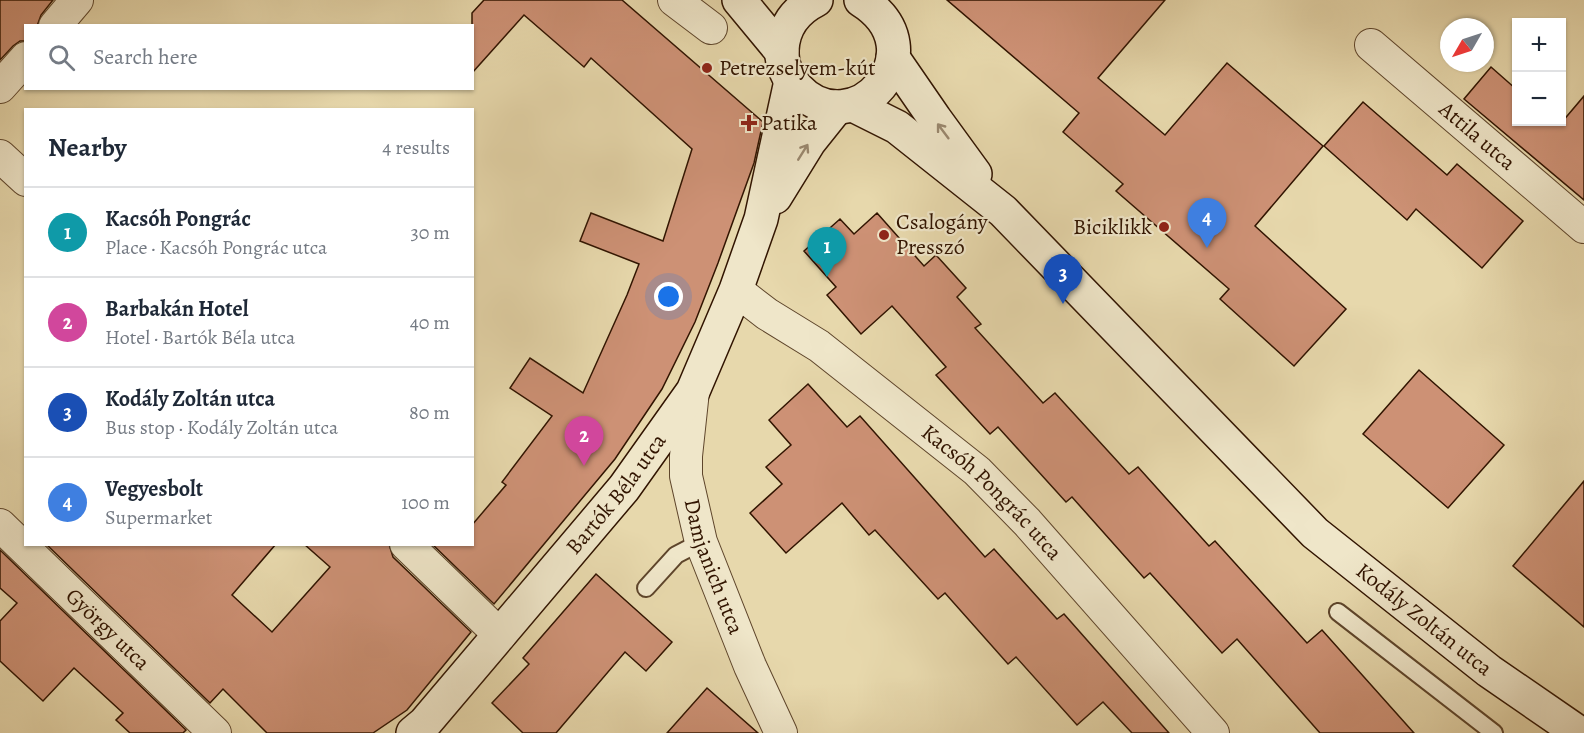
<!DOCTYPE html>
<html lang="en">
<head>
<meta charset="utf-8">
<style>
	body { margin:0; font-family:Alegreya,serif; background:#f2f2f3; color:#1f2937 }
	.controls { position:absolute; right:18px; top:18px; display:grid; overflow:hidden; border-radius:0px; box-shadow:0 2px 4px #0004 }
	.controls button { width:54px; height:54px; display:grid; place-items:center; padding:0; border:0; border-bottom:2px solid #e0e1e3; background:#fff; color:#1f2937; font:30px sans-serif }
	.compass { position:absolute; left:1440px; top:18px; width:54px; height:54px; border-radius:50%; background:#fff; box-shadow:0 2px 4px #0004; rotate:231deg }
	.you { position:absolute; left:669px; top:297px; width:21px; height:21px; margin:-15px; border:4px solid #fff; border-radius:50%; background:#1a73e8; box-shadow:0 0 0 9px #1a73e833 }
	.badge { display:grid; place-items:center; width:39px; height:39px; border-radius:50%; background:#0b8043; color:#fff; font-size:20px; font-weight:700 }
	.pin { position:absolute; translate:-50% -50px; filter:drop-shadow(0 2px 3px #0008) }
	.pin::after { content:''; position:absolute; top:32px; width:21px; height:18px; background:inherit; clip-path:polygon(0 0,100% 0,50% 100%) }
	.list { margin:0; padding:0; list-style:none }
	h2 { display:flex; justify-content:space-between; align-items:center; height:78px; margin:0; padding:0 24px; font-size:26px }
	h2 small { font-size:20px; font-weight:400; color:#747a83 }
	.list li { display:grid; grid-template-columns:39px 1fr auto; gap:18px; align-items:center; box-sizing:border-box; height:90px; padding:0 24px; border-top:2px solid #e0e1e3 }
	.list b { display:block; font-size:22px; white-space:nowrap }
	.list p { margin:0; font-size:20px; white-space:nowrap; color:#747a83 }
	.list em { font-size:20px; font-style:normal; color:#747a83 }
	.icon { flex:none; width:33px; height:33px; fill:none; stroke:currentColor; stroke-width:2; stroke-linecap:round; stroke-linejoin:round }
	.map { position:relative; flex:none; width:1584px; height:733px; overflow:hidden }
	.search { position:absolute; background:#fff; box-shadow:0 2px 4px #0004; left:24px; top:24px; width:450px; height:66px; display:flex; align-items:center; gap:15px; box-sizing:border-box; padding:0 21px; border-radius:0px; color:#747a83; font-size:22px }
	.panel { position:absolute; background:#fff; box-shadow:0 2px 4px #0004; left:24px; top:108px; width:450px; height:438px; border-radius:0px }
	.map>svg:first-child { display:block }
	.building { fill:#cd9175; stroke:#311400; stroke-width:1.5 }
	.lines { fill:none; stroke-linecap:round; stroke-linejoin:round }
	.lane-casing { stroke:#5e452b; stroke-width:20 }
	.street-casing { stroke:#5e452b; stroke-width:34 }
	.secondary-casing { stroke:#311400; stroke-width:36 }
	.lane { stroke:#efe6c9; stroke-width:16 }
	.street { stroke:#efe6c9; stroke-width:32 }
	.secondary { stroke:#efe6c9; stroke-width:33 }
	.oneway { stroke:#9a886f }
	.poi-dot { fill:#8f2418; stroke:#efe6c9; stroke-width:2 }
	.labels { text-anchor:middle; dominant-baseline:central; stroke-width:4.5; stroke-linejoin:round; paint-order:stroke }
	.poi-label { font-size:22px; fill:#311400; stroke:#efe6c9; text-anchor:start }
	.street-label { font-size:22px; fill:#311400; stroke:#efe6c9 }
</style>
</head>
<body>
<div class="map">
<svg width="1584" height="733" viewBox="0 0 1584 733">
	<rect width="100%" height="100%" fill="#e7d8ac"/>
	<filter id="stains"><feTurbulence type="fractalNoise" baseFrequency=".00333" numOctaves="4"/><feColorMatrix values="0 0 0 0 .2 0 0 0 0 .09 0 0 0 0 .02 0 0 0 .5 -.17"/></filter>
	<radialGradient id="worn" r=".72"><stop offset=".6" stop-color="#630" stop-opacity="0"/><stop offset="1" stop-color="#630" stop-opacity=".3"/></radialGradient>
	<!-- building -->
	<g class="building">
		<polygon points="0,0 53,0 41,15 37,26 26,26 26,41 20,41 13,46 0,60"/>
		<polygon points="484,0 622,0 763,122 754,163 718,263 695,322 662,389 615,459 494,604 432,544 472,544 472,525 506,485 502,482 552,416 510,388 530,358 583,393 627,295 639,264 580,241 591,213 663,241 692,149 591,58 584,67 524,15 472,73 472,13"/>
		<polygon points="947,0 1165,0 1098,78 1165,135 1227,63 1323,146 1255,226 1346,309 1294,366 1220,299 1229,289 1116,191 1123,184 1063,132 1079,113"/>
		<polygon points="1491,67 1516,89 1516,122 1562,122 1584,96 1584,200 1464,99"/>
		<polygon points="1363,102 1447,175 1457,164 1523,221 1482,268 1416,209 1407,220 1324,146"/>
		<polygon points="877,213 924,266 936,255 966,288 957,297 981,324 975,328 1043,403 1055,393 1129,474 1138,467 1209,546 1215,541 1307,643 1322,630 1414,733 1320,733 1237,639 1222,653 1150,573 1144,578 1072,497 1066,502 998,427 990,434 936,375 946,367 892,306 861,334 827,295 836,287 804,251 840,219 854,234"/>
		<polygon points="1419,370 1504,445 1448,508 1363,434"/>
		<polygon points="808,384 847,427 860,416 985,557 994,549 1057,619 1064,614 1169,733 1132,733 1103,702 1077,725 1016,657 1008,664 945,593 938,599 875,530 869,535 842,503 786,553 750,513 782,484 766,467 791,445 769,420"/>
		<polygon points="1584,481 1584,627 1513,566"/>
		<polygon points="46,544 276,544 232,595 272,632 330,567 304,544 389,544 393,557 471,632 407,710 373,733 267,733 223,689 210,703"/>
		<polygon points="0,550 186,730 183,733 130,733 116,720 123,713 74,668 43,701 0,661 0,621 17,603 0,588"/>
		<polygon points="596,574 672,642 646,671 625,652 556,733 523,733 492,703 529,664 523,658"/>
		<polygon points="707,688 758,733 667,733"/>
	</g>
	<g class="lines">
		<!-- lane casing -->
		<g class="lane-casing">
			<g id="lane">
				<polyline points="646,588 676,555 701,542"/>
				<polyline points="1338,612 1494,733"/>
			</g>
		</g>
		<!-- street casing -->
		<g class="street-casing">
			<g id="street">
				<polyline points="674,0 711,28"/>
				<polyline points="55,26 77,0"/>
				<path id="s1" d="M1371 45 1584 227"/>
				<polyline points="0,87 26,58"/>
				<polyline points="0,156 26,180"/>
				<path id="s2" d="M736 290 767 314 819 346 977 471 1027 522 1213 733"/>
				<path id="s3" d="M693 391 686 456V476L701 542 750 666 781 733"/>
				<path id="s4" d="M0 525 215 733"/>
				<polyline points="406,544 500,635"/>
			</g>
		</g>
		<!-- secondary casing -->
		<g class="secondary-casing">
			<g id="secondary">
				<polyline points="739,0 782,52"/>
				<path d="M816 0C796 10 783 27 782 50 781 64 788 78 797 88 853 148 942 51 861 0"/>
				<polyline points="893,58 935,119 975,174"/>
				<path id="s5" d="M853 105 897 127 1003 211 1315 533 1489 671 1579 733"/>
				<polyline points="775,197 809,142 837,107"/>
				<path id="s6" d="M413 733 425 723 624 488 693 391 736 290 761 219 791 81"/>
			</g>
		</g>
		<!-- lane -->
		<use href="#lane" class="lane"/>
		<!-- street -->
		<use href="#street" class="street"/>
		<!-- secondary -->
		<use href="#secondary" class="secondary"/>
	</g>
	<!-- one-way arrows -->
	<defs><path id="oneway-shaft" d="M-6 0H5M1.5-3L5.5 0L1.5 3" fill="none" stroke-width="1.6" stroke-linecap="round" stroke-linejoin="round" transform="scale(1.5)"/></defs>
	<g class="oneway">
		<use href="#oneway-shaft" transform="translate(943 131) rotate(-127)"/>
		<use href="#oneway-shaft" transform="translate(803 152) rotate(-58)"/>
	</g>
	<!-- markers -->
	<g class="poi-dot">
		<circle cx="707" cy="68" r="6"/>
		<path d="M746 114h6v6h6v6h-6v6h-6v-6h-6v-6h6z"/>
		<circle cx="1164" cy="227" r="6"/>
		<circle cx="884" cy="235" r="6"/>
	</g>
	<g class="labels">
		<!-- poi labels -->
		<g class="poi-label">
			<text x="719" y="68">Petrezselyem-kút</text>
			<text x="761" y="123">Patika</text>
			<text x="896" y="222">Csalogány<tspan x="896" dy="25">Presszó</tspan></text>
			<text x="1152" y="227" text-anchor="end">Biciklikk</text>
		</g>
		<!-- street labels -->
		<g class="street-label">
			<text stroke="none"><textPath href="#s1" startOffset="140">Attila utca</textPath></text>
			<text stroke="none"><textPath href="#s6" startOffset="314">Bartók Béla utca</textPath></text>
			<text stroke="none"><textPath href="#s2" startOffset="327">Kacsóh Pongrác utca</textPath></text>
			<text stroke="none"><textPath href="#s3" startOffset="180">Damjanich utca</textPath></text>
			<text stroke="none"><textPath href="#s5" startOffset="772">Kodály Zoltán utca</textPath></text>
			<text stroke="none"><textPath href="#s4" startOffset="150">György utca</textPath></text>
		</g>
	</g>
	<rect width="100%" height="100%" filter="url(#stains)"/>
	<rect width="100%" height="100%" fill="url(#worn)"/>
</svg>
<div class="controls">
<button>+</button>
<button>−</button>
</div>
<svg class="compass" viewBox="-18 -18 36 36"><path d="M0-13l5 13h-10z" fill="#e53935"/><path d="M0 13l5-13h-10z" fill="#747a83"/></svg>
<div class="you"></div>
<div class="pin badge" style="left:827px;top:277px;background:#0f9aa8">1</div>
<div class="pin badge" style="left:584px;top:466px;background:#d1479c">2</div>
<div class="pin badge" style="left:1063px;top:304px;background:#1a4fb4">3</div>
<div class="pin badge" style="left:1207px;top:248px;background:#3f7fe0">4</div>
<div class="search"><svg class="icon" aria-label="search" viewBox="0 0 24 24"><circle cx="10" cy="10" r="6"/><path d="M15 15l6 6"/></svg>Search here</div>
<section class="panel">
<h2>Nearby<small>4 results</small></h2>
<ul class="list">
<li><span class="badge" style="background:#0f9aa8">1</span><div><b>Kacsóh Pongrác</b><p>Place · Kacsóh Pongrác utca</p></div><em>30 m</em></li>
<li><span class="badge" style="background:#d1479c">2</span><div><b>Barbakán Hotel</b><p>Hotel · Bartók Béla utca</p></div><em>40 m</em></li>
<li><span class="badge" style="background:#1a4fb4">3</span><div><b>Kodály Zoltán utca</b><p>Bus stop · Kodály Zoltán utca</p></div><em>80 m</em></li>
<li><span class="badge" style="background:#3f7fe0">4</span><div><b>Vegyesbolt</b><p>Supermarket</p></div><em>100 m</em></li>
</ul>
</section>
</div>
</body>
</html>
